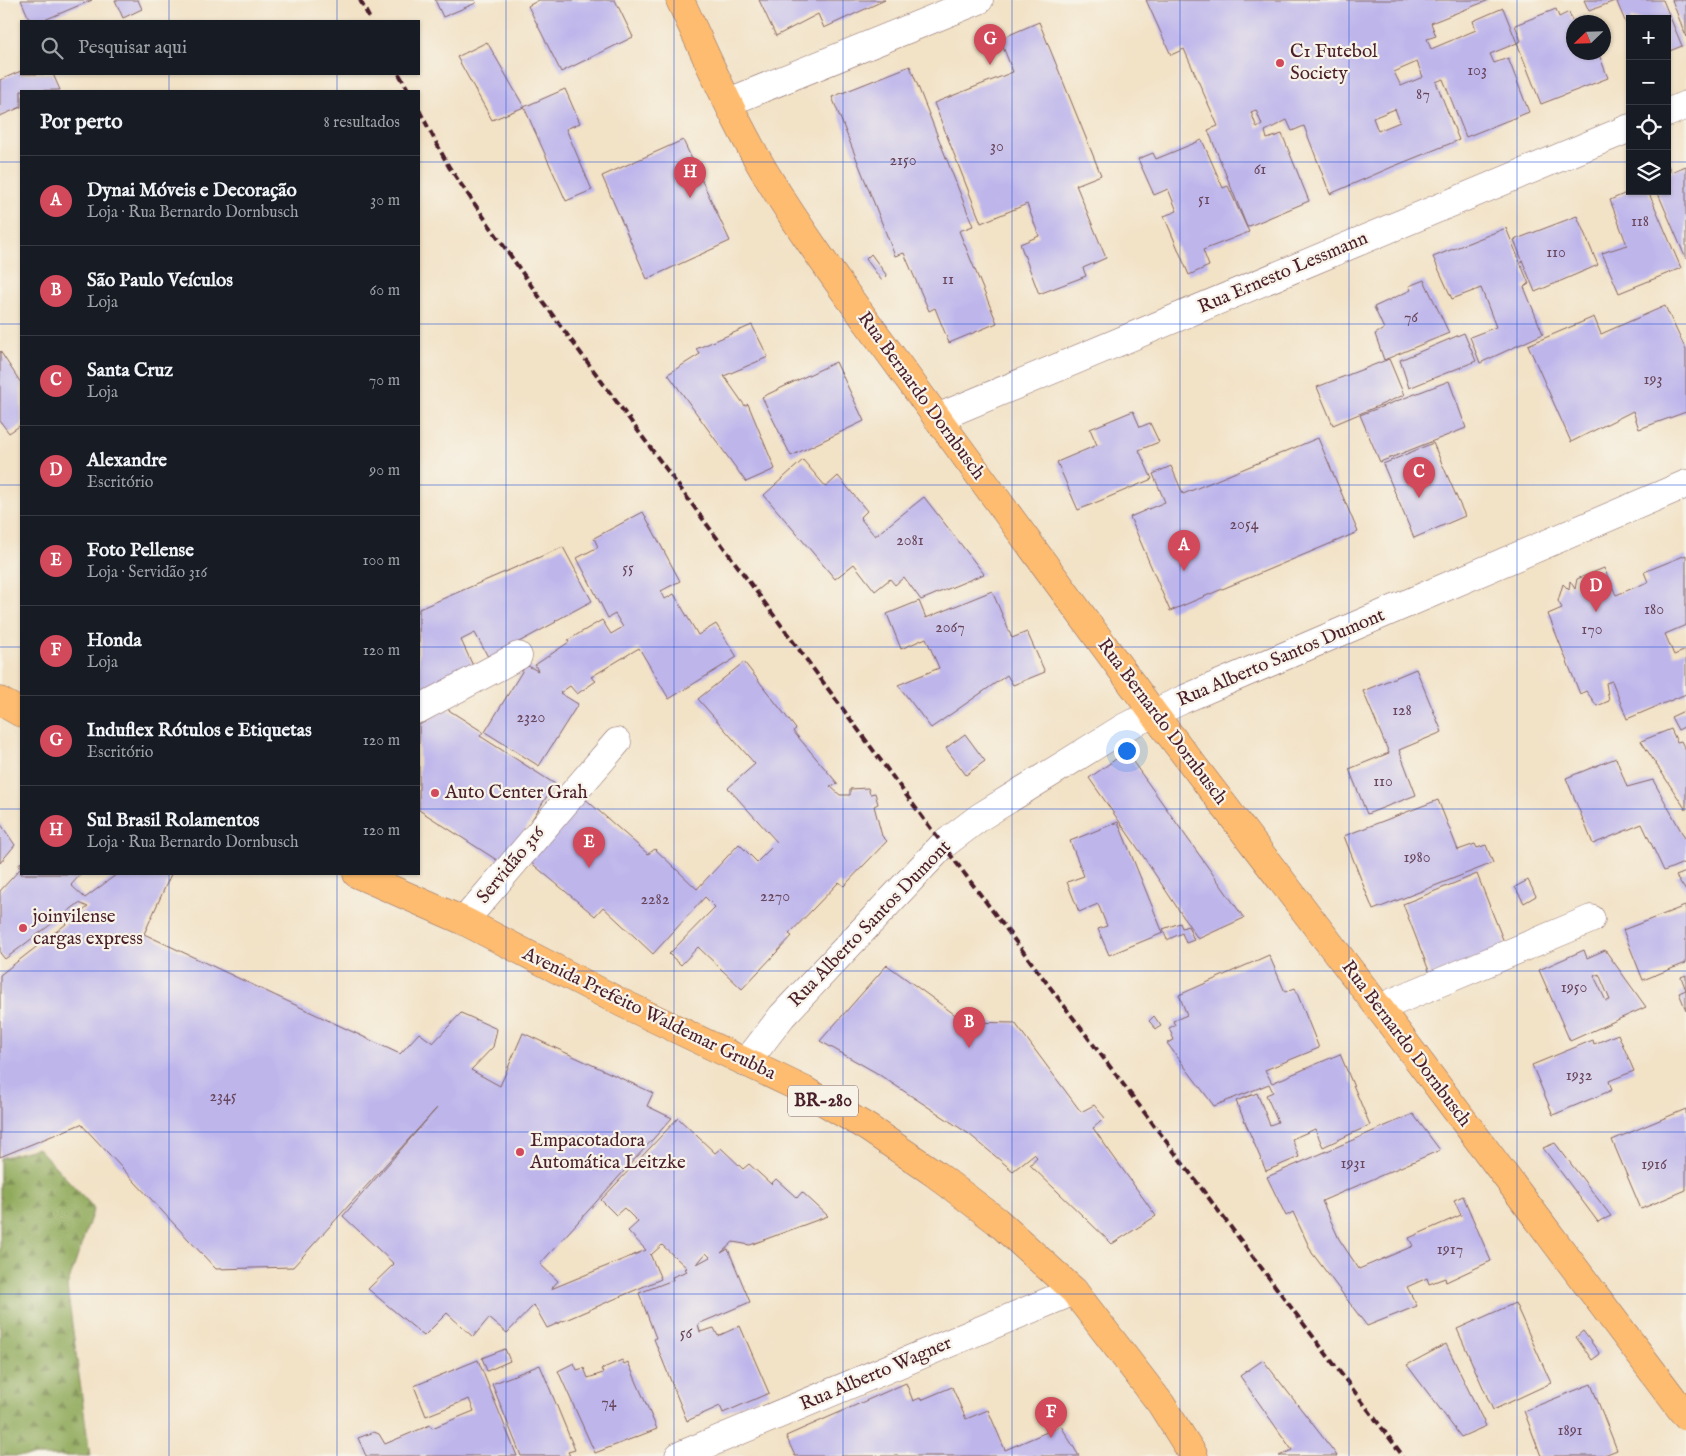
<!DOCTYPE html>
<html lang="pt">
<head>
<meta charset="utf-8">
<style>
	body { margin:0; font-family:"IM FELL English",serif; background:#242831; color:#f1f3f6 }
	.controls { position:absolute; right:15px; top:15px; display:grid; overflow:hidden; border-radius:0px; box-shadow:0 1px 4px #0004 }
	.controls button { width:45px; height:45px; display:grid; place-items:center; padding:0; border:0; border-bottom:1px solid #363941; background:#171b24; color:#f1f3f6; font:25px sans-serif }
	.compass { position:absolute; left:1566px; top:15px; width:45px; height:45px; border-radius:50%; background:#171b24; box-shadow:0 1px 4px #0004; rotate:247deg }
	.you { position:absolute; left:1126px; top:750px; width:18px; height:18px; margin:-12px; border:4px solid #fff; border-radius:50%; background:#1a73e8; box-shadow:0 0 0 8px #1a73e833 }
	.badge { display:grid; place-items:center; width:32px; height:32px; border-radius:50%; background:#d1495b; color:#fff; font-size:16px; font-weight:700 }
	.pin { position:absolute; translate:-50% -41px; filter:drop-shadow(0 1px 2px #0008) }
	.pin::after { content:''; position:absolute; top:26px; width:18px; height:15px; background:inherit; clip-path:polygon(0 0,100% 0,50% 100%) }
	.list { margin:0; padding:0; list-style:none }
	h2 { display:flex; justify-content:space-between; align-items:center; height:65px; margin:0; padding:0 20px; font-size:21px }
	h2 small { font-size:16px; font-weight:400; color:#9ea1a6 }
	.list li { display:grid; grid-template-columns:32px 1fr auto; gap:15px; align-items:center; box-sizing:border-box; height:90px; padding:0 20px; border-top:1px solid #363941 }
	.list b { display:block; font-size:19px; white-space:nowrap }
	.list p { margin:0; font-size:16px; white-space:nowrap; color:#9ea1a6 }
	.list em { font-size:16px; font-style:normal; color:#9ea1a6 }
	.icon { flex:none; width:28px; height:28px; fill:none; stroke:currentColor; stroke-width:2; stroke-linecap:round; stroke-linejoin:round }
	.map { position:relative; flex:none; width:1686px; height:1456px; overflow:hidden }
	.search { position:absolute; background:#171b24; box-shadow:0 1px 4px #0004; left:20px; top:20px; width:400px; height:55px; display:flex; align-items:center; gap:12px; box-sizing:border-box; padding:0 18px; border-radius:0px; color:#9ea1a6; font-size:19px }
	.panel { position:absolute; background:#171b24; box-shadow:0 1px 4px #0004; left:20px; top:90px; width:400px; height:785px; border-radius:0px }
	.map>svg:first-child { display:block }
	.forest { fill:url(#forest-firs); stroke:#6d6444 }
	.building { fill:#beb6eb; fill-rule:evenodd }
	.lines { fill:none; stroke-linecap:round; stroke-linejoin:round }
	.street-casing { stroke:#856361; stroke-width:29 }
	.highway-casing { stroke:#856361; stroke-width:29 }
	.street { stroke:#fff; stroke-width:28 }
	.highway { stroke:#fdbc6f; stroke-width:28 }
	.rail { stroke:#4a1f2b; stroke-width:4; stroke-dasharray:8 4; stroke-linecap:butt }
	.grid { fill:none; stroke:#1d4ed8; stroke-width:1; stroke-opacity:0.55 }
	.poi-dot { fill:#d1495b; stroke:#f7f3e8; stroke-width:2 }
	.labels { text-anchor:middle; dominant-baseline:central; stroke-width:4.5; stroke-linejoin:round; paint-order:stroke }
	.number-label { font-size:16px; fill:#67455b }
	.shield { fill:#f7f3e8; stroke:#7e5f64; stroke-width:1 }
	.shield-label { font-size:18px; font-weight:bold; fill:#4a1f2b }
	.poi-label { font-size:19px; fill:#4a1f2b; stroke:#f7f3e8; text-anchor:start }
	.street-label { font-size:19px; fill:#4a1f2b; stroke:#f7f3e8 }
</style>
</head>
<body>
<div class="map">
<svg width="1686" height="1456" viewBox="0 0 1686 1456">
	<defs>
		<pattern id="forest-firs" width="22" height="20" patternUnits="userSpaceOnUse" patternTransform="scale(1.25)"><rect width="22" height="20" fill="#90aa5c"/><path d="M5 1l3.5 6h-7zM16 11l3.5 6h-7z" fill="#788a4c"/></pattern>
	</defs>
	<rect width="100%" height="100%" fill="#f7f3e8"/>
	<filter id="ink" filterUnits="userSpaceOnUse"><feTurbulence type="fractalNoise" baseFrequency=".02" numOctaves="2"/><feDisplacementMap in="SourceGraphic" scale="10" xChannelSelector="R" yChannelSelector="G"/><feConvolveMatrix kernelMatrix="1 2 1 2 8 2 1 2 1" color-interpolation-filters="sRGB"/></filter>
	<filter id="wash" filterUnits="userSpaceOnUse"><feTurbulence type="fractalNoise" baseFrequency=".0096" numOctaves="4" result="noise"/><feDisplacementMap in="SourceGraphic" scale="20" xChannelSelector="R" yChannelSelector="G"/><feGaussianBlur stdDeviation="1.12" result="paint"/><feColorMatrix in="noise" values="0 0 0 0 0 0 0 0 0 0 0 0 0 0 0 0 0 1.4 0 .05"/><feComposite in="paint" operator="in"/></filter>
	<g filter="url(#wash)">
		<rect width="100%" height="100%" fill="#f2e2c6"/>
		<!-- forest -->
		<polygon class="forest" points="38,1148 94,1208 67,1287 90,1456 0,1456 0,1158"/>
		<g id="blocks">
			<!-- building -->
			<g class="building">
				<polygon points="21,0 92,0 42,21 30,21"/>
				<polygon points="115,0 138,0 142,9 123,18"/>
				<polygon points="435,0 475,0 476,3 443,17"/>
				<polygon points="539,0 615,0 633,37 561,72 528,6"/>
				<polygon points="759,0 885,0 824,28 818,14 776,36"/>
				<path d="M1146 0H1489L1431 23 1436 36 1427 39 1431 49 1476 30 1473 21 1503 8 1517 43 1490 54 1494 63 1508 58 1529 112 1466 137 1443 79 1436 82 1459 140 1392 167 1330 194 1304 126 1292 131 1287 120 1265 131 1267 139 1282 134 1309 201 1247 227 1208 130 1218 126 1184 49 1171 55ZM1417 62 1423 77 1401 86 1394 72ZM1395 109 1400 122 1378 131 1373 118ZM1256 110 1262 125 1257 128 1251 112Z"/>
				<polygon points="1584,0 1617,0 1589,11"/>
				<polygon points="1621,0 1663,0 1682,46 1667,52 1667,19 1630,19 1630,33 1617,2"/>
				<polygon points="1672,0 1686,0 1686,37"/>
				<polygon points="1556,9 1559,17 1569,12 1572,21 1584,16 1586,22 1574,22 1574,52 1598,52 1608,78 1541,104 1517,43 1521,41 1515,25"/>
				<polygon points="1039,22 1101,175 1076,185 1106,258 1083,268 1086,276 1039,294 1020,244 1039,236 1027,204 981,223 934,103 1013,72 1000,39"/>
				<polygon points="487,42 524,107 565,89 580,123 566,129 592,190 566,201 524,107 492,120 457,57"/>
				<polygon points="910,66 973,226 959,231 997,323 949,343 935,308 929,311 904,253 895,256 832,97"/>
				<polygon points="21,71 21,74 53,74 60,90 21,91 21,107 0,116 0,80"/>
				<polygon points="683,140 730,241 647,279 602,176"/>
				<polygon points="1202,140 1223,188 1228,186 1249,232 1203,250 1209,266 1189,275 1164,216 1177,211 1168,189 1154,195 1138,159 1153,153 1156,159"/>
				<polygon points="1667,163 1671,172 1686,166 1686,259 1657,191 1667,191"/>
				<polygon points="1631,191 1648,191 1681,268 1619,293 1602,253 1627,245 1610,200"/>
				<polygon points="1577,216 1598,265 1535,292 1514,240"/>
				<polygon points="1506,228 1529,284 1524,287 1543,334 1480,363 1470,337 1496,327 1481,288 1452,299 1433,257"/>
				<polygon points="871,254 887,276 882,281 866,259"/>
				<polygon points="1424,280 1449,333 1384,360 1375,334 1384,329 1374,307 1411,290 1409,286"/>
				<polygon points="1665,306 1686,350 1686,412 1639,429 1633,411 1571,442 1528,345 1594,317 1601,334"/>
				<polygon points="752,325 768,357 724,376 745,406 748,404 775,469 746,482 668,374 700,354 696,349"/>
				<polygon points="1464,333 1476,361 1409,388 1400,360"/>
				<polygon points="0,351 21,383 21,425 9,433 0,421"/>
				<polygon points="1389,359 1404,395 1333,425 1317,387"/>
				<polygon points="836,362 864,421 791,456 762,397"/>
				<polygon points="1449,381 1466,428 1380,462 1360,415"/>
				<polygon points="1133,411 1140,427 1150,423 1159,442 1139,450 1152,479 1078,510 1057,462 1097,445 1090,429"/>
				<polygon points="1318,438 1358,532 1170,611 1130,517 1165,502 1153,474 1171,466 1183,494"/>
				<polygon points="1433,443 1465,516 1414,538 1383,464"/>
				<polygon points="803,460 826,487 838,476 867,511 860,518 875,536 924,497 984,574 921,600 904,577 895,585 890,579 875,591 854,564 835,579 764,495"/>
				<polygon points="643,512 680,581 661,591 665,599 674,594 698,635 716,624 737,657 669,699 639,648 591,677 596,681 577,694 570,686 560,693 578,704 539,766 485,732 526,665 538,671 535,665 569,642 568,640 602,620 611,634 623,627 615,614 608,618 577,558 598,547 594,538"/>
				<polygon points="563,547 592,601 555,621 556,622 517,643 493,666 475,633 461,640 475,670 422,692 419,684 419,609"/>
				<polygon points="1686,555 1686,625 1665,634 1674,655 1686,650 1686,694 1627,719 1612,681 1606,683 1609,701 1597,706 1586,691 1580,694 1548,614 1562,608 1558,601 1563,584 1569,590 1570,581 1575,589 1577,579 1604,568 1616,595 1648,582 1644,572"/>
				<polygon points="992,591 1012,638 1027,632 1045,672 1013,685 1007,675 931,728 898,685 939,668 926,638 901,649 887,614 919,601 926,618"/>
				<polygon points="744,662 796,729 793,731 838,784 830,786 840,795 850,795 850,789 868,788 870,794 875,793 878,804 874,806 882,836 887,841 844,886 839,882 789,934 792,936 742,989 698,947 681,965 669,954 715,907 705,897 653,954 603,907 595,916 529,861 583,797 648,854 655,849 697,889 739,844 757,862 777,842 728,788 755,764 698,699"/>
				<polygon points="1416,669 1442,732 1399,750 1416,795 1367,814 1349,769 1389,753 1363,691"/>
				<polygon points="447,709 483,732 480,736 555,784 503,864 419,810 419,725"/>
				<polygon points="1686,710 1686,726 1678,730 1671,717"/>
				<polygon points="1671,729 1677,742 1681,741 1686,751 1686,810 1641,741"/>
				<polygon points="965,734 985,761 966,775 946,748"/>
				<polygon points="1126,752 1173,818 1244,918 1198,939 1135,844 1089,778"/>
				<polygon points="1616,758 1627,787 1653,780 1686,840 1686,862 1664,871 1642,824 1593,844 1566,778"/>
				<polygon points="1438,800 1458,850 1475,844 1477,848 1486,845 1493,863 1373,910 1344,836"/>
				<polygon points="1118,822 1163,933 1109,955 1098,929 1107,926 1098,904 1079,912 1067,882 1084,876 1070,841"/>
				<polygon points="0,823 15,845 0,863"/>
				<path d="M21 862V874H81L71 885 85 898 117 874H171L144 934 400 1054 419 1033 433 1043 461 1013 497 1029 493 1047 471 1070 500 1086 523 1033 653 1093 647 1106 672 1118 540 1264 558 1281 551 1289 646 1250 628 1231 638 1222 624 1208 616 1215 601 1200 678 1118 715 1153 721 1148 743 1169 749 1164 771 1184 776 1179 797 1198 802 1192 828 1216 750 1245 733 1242 721 1253 728 1249 750 1302 698 1324 700 1332 714 1328 718 1336 740 1326 769 1393 723 1413 720 1406 687 1421 654 1339 656 1338 639 1293 673 1280 672 1277 687 1271 685 1269 687 1268 662 1245 651 1255 650 1254 661 1279 547 1328 534 1305 507 1333 489 1318 473 1337 447 1313 424 1336 368 1289 394 1264 343 1216 437 1108 293 1267 216 1269 81 1124 0 1157V975L88 907 79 903 5 959 0 953V891L21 868 18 866ZM706 1253 710 1257 697 1264Z"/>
				<polygon points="1686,872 1686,891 1676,876"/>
				<polygon points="1477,874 1506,947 1431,976 1403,904"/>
				<polygon points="1528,880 1536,896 1524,903 1515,887"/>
				<polygon points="1685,906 1686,910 1686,963 1643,980 1623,930"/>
				<polygon points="1180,923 1182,928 1188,926 1194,940 1186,943 1182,933 1167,940 1163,929"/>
				<path d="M1584 950 1587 958 1605 950 1646 1007 1570 1041 1539 970ZM1599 974 1610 1000 1606 1001 1594 976Z"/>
				<polygon points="1269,955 1285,992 1295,988 1319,1048 1265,1070 1272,1083 1340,1054 1370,1125 1323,1147 1315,1129 1292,1139 1299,1157 1266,1171 1236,1101 1257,1093 1270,1125 1278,1122 1266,1095 1273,1092 1269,1084 1214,1106 1167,1043 1174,1040 1169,1028 1175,1025 1173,1021 1187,1015 1179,995"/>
				<polygon points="887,965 965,1022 1015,1023 1081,1112 1094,1105 1105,1118 1093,1128 1156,1216 1112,1244 1030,1165 1037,1157 1034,1154 1013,1171 969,1134 875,1072 820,1041"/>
				<polygon points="1686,975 1686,990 1681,977"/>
				<polygon points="1686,990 1686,1010 1679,993"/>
				<polygon points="1154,1016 1161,1026 1156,1029 1149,1021"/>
				<polygon points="1618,1034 1634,1071 1609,1081 1612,1090 1553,1115 1532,1065 1593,1040 1594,1044"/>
				<polygon points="1686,1109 1686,1190 1641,1209 1612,1140"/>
				<polygon points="1413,1114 1440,1150 1322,1201 1339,1239 1359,1269 1413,1246 1409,1238 1461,1215 1454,1200 1463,1196 1491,1261 1446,1282 1445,1278 1429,1284 1427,1278 1407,1287 1417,1306 1367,1326 1312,1253 1293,1212 1286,1216 1267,1177"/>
				<polygon points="1555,1143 1611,1216 1598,1222 1543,1148"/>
				<polygon points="1515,1303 1551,1383 1493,1410 1457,1329"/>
				<polygon points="1583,1331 1600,1354 1592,1360 1576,1337"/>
				<polygon points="1446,1344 1486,1426 1461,1437 1407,1365"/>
				<polygon points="505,1349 510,1361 487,1371 482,1358"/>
				<polygon points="478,1360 517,1456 366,1456 358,1438 374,1432 379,1434 385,1444 430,1425 432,1428 474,1411 469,1399 426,1416 414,1386"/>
				<polygon points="622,1360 624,1364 628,1362 657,1429 595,1453 558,1371 574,1363 577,1370 584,1368 588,1378 603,1373 601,1369"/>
				<polygon points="1263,1360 1335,1453 1337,1456 1279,1456 1292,1450 1240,1376"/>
				<polygon points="540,1365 575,1450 568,1452 570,1456 521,1456 492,1384"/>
				<polygon points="906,1383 913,1401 920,1398 921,1400 952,1387 966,1419 988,1410 1005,1450 1061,1426 1079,1456 795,1456 786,1436"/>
				<polygon points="1591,1384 1617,1450 1602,1456 1541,1456 1524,1411"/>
			</g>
		</g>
	</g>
	<g filter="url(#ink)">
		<use href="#blocks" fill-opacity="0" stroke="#856361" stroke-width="1"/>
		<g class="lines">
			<!-- street casing -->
			<g class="street-casing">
				<g id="street">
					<polyline points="729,102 979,0"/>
					<polyline points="1667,113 1686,105"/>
					<polyline points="937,418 1630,128"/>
					<polyline points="419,709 518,656"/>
					<polyline points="464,921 617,742"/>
					<polyline points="1379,1008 1591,919"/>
					<polyline points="746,1063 782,1016 943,845 980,817 1125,727 1182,700 1686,484"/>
					<polyline points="679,1456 1074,1291"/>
				</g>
			</g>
			<!-- highway casing -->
			<g class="highway-casing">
				<g id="highway">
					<path d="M680 0C709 62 736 126 772 184 794 220 818 254 842 288L1154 714 1379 1008 1686 1416"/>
					<polyline points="0,701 21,713"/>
					<polyline points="357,874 464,921 622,1003 804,1090 868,1128 934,1173 997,1221 1074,1291 1161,1404 1194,1456"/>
				</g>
			</g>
			<!-- street -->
			<use href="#street" class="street"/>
			<!-- highway -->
			<use href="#highway" class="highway"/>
			<!-- rail -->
			<g class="rail">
				<polyline points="360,0 371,21"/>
				<polyline points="399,74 409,91"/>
				<polyline points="419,110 449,167 535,291 943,845 1403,1456"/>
			</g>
		</g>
	</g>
	<!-- grid -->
	<path class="grid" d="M169 0V21M337 0V21M506 0V1456M674 0V1456M843 0V1456M1012 0V1456M1180 0V1456M1349 0V1456M1517 0V1456M169 74V91M337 74V91M0 162H21M419 162H1630M1667 162H1686M0 324H21M419 324H1686M0 485H21M419 485H1686M0 647H21M419 647H1686M0 809H21M419 809H1686M169 874V1456M337 874V1456M0 971H1686M0 1132H1686M0 1294H1686"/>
	<!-- markers -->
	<g class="poi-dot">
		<circle cx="1280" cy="63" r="5"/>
		<circle cx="435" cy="793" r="5"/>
		<circle cx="23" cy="928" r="5"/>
		<circle cx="520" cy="1152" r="5"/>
	</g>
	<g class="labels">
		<!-- number labels -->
		<g class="number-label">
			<text x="1477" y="71">103</text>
			<text x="1423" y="95">87</text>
			<text x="997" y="147">30</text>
			<text x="903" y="161">2150</text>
			<text x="1260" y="170">61</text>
			<text x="1204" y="200">51</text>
			<text x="1640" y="222">118</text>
			<text x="1556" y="253">110</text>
			<text x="948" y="280">11</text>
			<text x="1411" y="318">76</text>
			<text x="1653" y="380">193</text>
			<text x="1244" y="525">2054</text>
			<text x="910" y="541">2081</text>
			<text x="628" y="569">55</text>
			<text x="1654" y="610">180</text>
			<text x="950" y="628">2067</text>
			<text x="1592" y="630">170</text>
			<text x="1402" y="711">128</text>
			<text x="531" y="718">2320</text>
			<text x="1383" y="782">110</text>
			<text x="1417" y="858">1980</text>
			<text x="775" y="897">2270</text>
			<text x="655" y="900">2282</text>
			<text x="1574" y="988">1950</text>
			<text x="1579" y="1076">1932</text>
			<text x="223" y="1097">2345</text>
			<text x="1353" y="1164">1931</text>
			<text x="1654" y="1165">1916</text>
			<text x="1450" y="1250">1917</text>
			<text x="686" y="1334">56</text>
			<text x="609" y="1403">74</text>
			<text x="1570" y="1431">1891</text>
		</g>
		<!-- shield labels -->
		<rect class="shield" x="788" y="1085.5" width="70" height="31" rx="4"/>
		<g class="shield-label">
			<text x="823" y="1101">BR-280</text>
		</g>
		<!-- poi labels -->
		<g class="poi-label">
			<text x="1290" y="52">C1 Futebol<tspan x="1290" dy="22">Society</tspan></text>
			<text x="445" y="793">Auto Center Grah</text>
			<text x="33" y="917">joinvilense<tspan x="33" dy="22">cargas express</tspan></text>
			<text x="530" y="1141">Empacotadora<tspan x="530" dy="22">Automática Leitzke</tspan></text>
		</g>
		<!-- street labels -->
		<g class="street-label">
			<text transform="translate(1283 273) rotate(-23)">Rua Ernesto Lessmann</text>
			<text transform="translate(921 396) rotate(54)">Rua Bernardo Dornbusch</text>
			<text transform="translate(1281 658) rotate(-23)">Rua Alberto Santos Dumont</text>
			<text transform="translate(1162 722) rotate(53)">Rua Bernardo Dornbusch</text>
			<text transform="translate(511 865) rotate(-50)">Servidão 316</text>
			<text transform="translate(870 924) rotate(-46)">Rua Alberto Santos Dumont</text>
			<text transform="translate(649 1014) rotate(26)">Avenida Prefeito Waldemar Grubba</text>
			<text transform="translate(1406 1044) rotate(53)">Rua Bernardo Dornbusch</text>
			<text transform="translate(876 1374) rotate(-23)">Rua Alberto Wagner</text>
		</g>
	</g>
</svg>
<div class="controls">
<button>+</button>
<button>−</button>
<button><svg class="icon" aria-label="locate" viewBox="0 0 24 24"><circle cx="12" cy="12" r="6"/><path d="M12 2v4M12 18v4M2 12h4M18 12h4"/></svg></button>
<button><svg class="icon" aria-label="layers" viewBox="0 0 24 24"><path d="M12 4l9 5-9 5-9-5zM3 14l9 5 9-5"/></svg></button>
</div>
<svg class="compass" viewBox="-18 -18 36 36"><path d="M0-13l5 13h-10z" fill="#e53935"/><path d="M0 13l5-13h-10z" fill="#9ea1a6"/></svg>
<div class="you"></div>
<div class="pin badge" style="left:1184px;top:571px">A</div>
<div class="pin badge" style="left:969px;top:1048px">B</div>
<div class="pin badge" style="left:1419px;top:498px">C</div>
<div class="pin badge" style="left:1596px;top:612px">D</div>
<div class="pin badge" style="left:589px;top:868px">E</div>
<div class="pin badge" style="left:1051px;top:1438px">F</div>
<div class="pin badge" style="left:990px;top:65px">G</div>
<div class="pin badge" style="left:690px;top:198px">H</div>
<div class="search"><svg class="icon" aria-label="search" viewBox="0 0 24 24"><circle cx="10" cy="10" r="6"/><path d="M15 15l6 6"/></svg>Pesquisar aqui</div>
<section class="panel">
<h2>Por perto<small>8 resultados</small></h2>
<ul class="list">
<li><span class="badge">A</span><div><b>Dynai Móveis e Decoração</b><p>Loja · Rua Bernardo Dornbusch</p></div><em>30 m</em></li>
<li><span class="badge">B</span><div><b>São Paulo Veículos</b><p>Loja</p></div><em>60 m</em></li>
<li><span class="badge">C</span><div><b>Santa Cruz</b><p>Loja</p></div><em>70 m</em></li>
<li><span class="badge">D</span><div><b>Alexandre</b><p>Escritório</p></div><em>90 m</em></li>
<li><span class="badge">E</span><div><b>Foto Pellense</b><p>Loja · Servidão 316</p></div><em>100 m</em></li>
<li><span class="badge">F</span><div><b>Honda</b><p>Loja</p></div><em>120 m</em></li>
<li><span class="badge">G</span><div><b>Induflex Rótulos e Etiquetas</b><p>Escritório</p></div><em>120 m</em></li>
<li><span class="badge">H</span><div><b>Sul Brasil Rolamentos</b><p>Loja · Rua Bernardo Dornbusch</p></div><em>120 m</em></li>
</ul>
</section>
</div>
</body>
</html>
